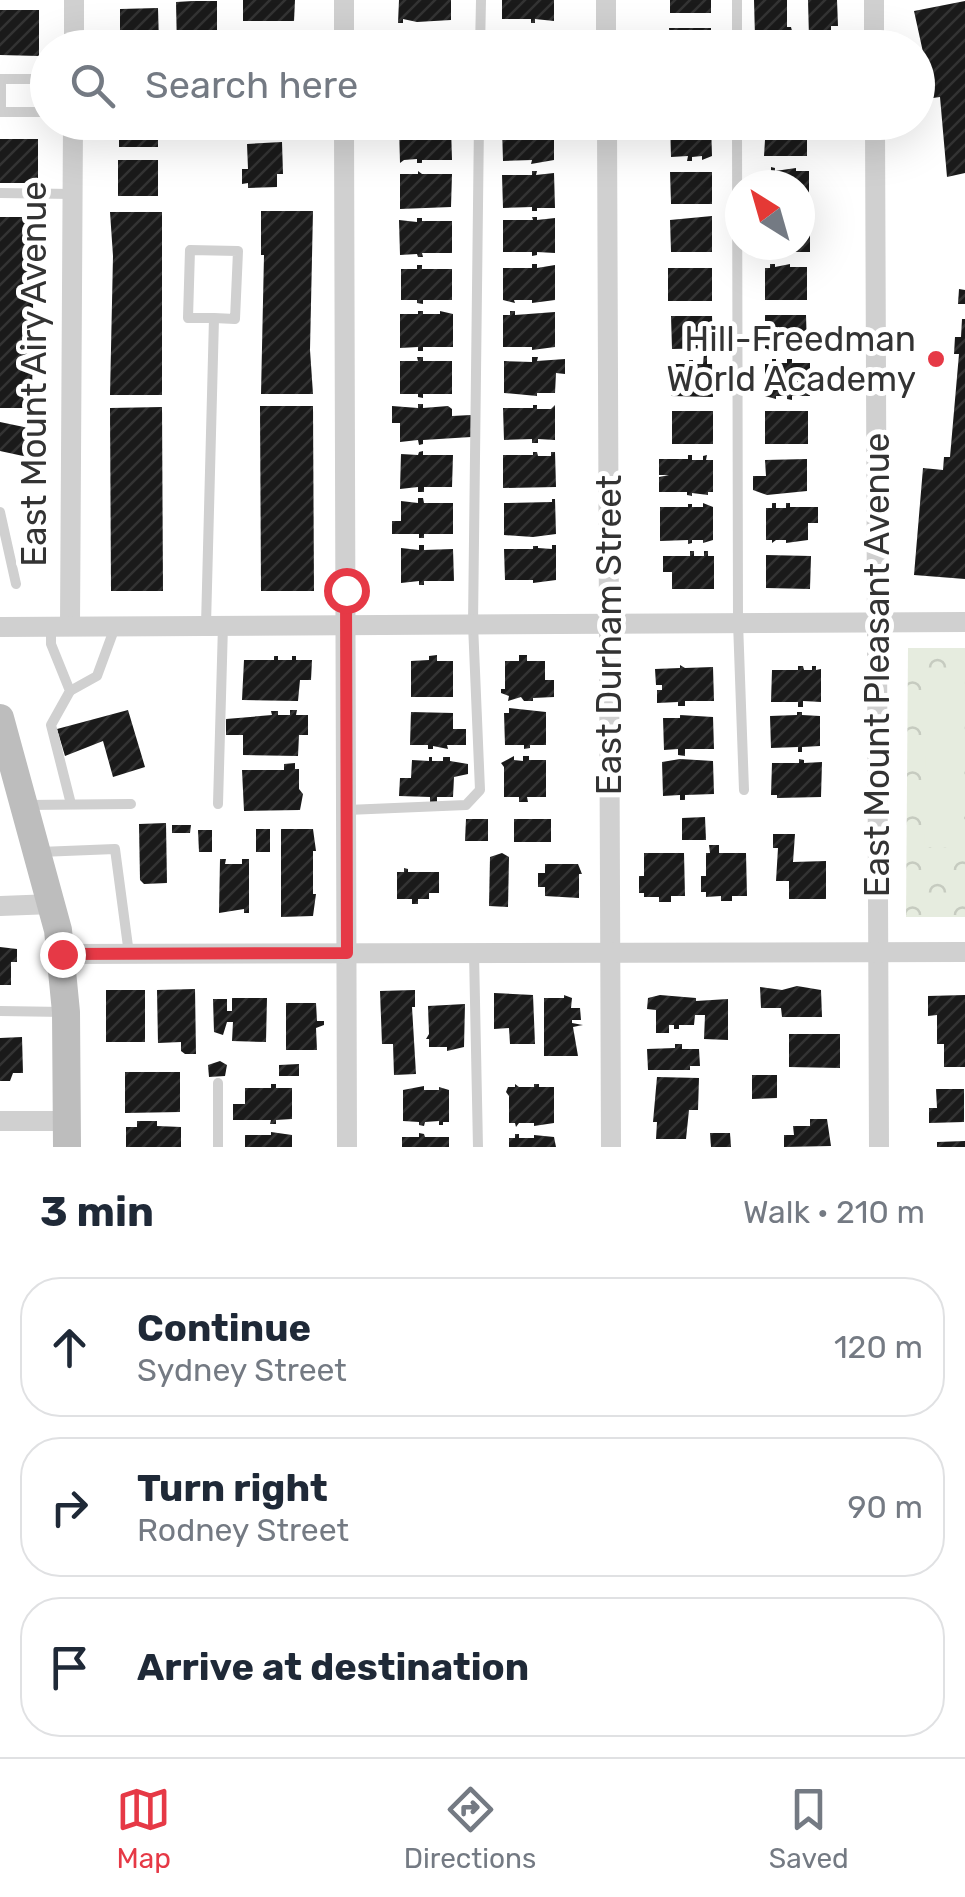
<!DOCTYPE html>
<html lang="en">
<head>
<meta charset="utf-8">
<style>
	body { margin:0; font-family:Rubik,sans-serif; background:#f6f6f7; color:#1f2937 }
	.compass { position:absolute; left:725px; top:170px; width:90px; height:90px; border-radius:50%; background:#fff; box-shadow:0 10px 40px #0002; rotate:323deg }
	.stop { position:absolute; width:30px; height:30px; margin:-22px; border:8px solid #e63946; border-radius:50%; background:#fff }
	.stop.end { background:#e63946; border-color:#fff; box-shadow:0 2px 10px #0008 }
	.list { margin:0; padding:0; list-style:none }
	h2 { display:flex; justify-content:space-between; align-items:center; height:130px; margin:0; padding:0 40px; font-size:42px }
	h2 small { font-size:32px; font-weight:400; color:#747a83 }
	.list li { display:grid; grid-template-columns:65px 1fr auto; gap:30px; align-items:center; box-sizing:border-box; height:140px; margin:0 20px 20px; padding:0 20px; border:2px solid #e0e1e3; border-radius:40px }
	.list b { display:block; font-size:38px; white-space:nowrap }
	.list p { margin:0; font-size:32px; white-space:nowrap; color:#747a83 }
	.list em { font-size:32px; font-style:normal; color:#747a83 }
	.icon { flex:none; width:55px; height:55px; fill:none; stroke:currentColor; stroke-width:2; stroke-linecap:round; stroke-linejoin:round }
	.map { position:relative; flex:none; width:965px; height:1147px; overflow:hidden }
	.search { position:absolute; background:#fff; box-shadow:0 10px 40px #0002; left:30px; right:30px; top:30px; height:110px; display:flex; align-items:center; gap:25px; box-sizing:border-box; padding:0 35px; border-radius:55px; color:#747a83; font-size:38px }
	.sheet { height:610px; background:#fff }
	nav { display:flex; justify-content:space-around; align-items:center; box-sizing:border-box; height:140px; border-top:2px solid #e0e1e3; background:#fff; font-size:28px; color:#747a83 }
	nav a { display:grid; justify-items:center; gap:5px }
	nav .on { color:#e63946 }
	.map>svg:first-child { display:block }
	.park { fill:url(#park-crowns) }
	.pitch { fill:#e6ecdf }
	.building { fill:url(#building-hatch) }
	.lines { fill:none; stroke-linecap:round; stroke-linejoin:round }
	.lane { stroke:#d0d0d0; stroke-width:10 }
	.street { stroke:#d0d0d0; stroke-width:20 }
	.secondary { stroke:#bdbdbd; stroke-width:28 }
	.route { stroke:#e63946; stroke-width:12 }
	.poi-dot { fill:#e63946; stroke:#fff; stroke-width:4 }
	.labels { text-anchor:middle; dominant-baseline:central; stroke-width:10; stroke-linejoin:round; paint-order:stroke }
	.poi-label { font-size:35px; fill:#333; stroke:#fff; text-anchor:end }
	.street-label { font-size:35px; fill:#333; stroke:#fff }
</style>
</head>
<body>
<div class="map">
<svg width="965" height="1147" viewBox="0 0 965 1147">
	<defs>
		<pattern id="park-crowns" width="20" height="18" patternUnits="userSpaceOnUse" patternTransform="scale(2.5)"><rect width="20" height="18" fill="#e6ecdf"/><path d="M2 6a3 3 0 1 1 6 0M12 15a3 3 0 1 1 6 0" fill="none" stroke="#c6cbc0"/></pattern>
		<pattern id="building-hatch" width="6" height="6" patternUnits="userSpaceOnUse" patternTransform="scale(2.5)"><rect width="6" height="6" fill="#1a1a1a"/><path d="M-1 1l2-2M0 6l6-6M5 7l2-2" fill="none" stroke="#333"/></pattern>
	</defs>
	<rect width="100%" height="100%" fill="#fff"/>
	<!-- park -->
	<polygon class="park" points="908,648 965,648 965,917 906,917"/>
	<!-- pitch -->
	<polygon class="pitch" points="944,674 965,674 964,848 924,847 926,692"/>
	<!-- building -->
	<g class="building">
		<polygon points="243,0 295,0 294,21 243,21"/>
		<polygon points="399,0 451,0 451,20 417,22 403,19 403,23 398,23"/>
		<polygon points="502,0 554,0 554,21 535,19 535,23 531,23 531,19 502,19"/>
		<rect x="670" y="0" width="41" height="13"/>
		<polygon points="754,0 787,0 787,27 791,27 792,31 787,31 787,37 755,37"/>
		<polygon points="808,0 837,0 838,26 831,26 831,38 809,38"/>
		<polygon points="193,1 217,1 217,48 177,48 176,2"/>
		<polygon points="965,1 965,173 947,177 940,97 933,98 914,11"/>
		<polygon points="158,8 159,44 120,45 120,9"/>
		<polygon points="0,10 39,10 39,56 0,55"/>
		<polygon points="669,28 711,28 711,48 670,48"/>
		<polygon points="531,30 536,30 536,34 553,33 553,48 502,48 502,34 531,34"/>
		<polygon points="417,32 421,32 421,35 451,35 452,48 399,48 398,36 416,35"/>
		<polygon points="284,35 296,37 296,48 243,48 243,37"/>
		<rect x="119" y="122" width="39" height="25"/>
		<polygon points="295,122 289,135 280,135 280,129 238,129 238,124 243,122"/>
		<polygon points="711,123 712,156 702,160 702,156 692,157 692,161 687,161 688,156 671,157 670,124"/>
		<polygon points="764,123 807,124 807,156 764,156 765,140 752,140 752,127 764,127"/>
		<polygon points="531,124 536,124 536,127 554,125 554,160 531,164 532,160 503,161 502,128 532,127"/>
		<polygon points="417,125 422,125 422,128 451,128 452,160 422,160 422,163 417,163 417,159 404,160 400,163 399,127 417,129"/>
		<rect x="0" y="139" width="38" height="44"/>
		<polygon points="282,142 283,174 277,174 277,187 248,188 248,183 242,184 242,169 248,169 247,144"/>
		<rect x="118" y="160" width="40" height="36"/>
		<polygon points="771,167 775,168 775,171 796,168 796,171 809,171 809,204 800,204 800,185 765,185 765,171 771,172"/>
		<polygon points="418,171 422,174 452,174 451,207 400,209 400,174 418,174"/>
		<polygon points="532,171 537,171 536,175 554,173 555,208 537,208 537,211 532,211 532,207 503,208 502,175 532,175"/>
		<polygon points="670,172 712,172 712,204 671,204"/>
		<polygon points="261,211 313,211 310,350 313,394 261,394 264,255 261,255"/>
		<polygon points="110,212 162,212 162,395 110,395 113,256"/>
		<polygon points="712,216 712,252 671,252 670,220"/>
		<polygon points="0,217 34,217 32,408 0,408"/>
		<polygon points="532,217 537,217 537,220 555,218 555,253 537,252 537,255 532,256 532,252 503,252 503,220 533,220"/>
		<polygon points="417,218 422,218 422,221 452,221 452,253 422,253 423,257 418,257 417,254 400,255 399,220 417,222"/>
		<polygon points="800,219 810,219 810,252 764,252 764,245 800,245"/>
		<polygon points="532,264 537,264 537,268 555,265 555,300 532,303 532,300 514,300 515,303 503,300 503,268 532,268"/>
		<polygon points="770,264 775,264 775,267 790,264 790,267 807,267 807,300 765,300 765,268 770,268"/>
		<polygon points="417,265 422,265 422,269 452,269 452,300 423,300 423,304 417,303 417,300 401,300 401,269 417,269"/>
		<rect x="668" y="268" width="44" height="33"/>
		<polygon points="959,289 965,290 965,304 958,304"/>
		<polygon points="418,311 423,311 423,314 440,314 440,311 453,314 453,347 423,347 423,351 418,351 418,347 400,348 400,314 418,314"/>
		<polygon points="510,311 515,311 515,315 555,312 555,347 532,350 532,347 503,347 503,315 510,315"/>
		<polygon points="765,315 806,315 807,348 790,348 790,352 785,352 786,348 775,348 775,352 765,348"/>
		<polygon points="671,316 712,316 713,348 672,349"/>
		<polygon points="962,319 965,319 965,579 914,575 923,468 943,470 944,457 950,457 959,354 954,354 955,337 961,337"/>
		<polygon points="704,353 707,354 707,364 712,364 713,397 671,396 671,364 689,364 689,360 693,360 693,364 703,364"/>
		<polygon points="417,357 423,357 423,361 452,361 452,394 423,394 423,398 418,397 418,394 400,394 400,361 418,361"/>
		<polygon points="532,357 538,357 537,361 565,359 565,374 556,373 555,393 537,393 537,396 504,393 504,361 532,362"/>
		<polygon points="772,359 776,359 776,363 787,363 787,359 792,359 792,363 810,363 810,396 792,396 792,400 787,399 787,396 776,396 776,399 765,396 765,364 772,364"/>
		<polygon points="418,404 423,404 423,408 448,406 452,409 452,416 471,415 471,437 423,440 423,444 419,445 418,440 400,442 400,423 392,423 392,406 418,408"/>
		<polygon points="533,405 537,405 537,409 551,409 555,405 555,440 538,439 538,443 532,443 532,439 504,440 503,408 533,408"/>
		<polygon points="260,406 313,406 314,591 261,591"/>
		<polygon points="162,407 163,591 111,591 110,408"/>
		<rect x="672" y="411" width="41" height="33"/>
		<rect x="765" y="411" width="43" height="33"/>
		<polygon points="0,422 43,431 37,459 0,451"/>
		<polygon points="423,451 423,455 453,455 452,487 424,487 424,492 418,492 418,487 400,489 401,454 418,455 419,452"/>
		<polygon points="533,452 537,452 538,456 551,456 551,452 555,452 556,487 503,488 503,455 533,455"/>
		<polygon points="688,455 692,455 692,460 703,460 703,456 707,455 706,460 713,460 713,492 708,492 708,495 692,493 692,496 687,495 687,492 659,492 659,477 669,475 659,475 659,459 688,459"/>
		<polygon points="807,459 807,491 767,495 753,490 753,476 766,476 765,460"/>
		<polygon points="418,498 423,498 424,503 453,503 453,534 424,534 424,538 419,538 419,534 392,534 392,521 401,521 401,501 418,503"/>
		<polygon points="552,499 555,499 556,534 533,537 504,535 504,503 552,502"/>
		<polygon points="703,503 713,507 713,540 703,543 703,540 692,540 692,543 688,544 688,540 660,541 660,507 688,507 688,504 692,504 692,507 703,507"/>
		<polygon points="772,503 776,503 776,508 786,508 786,503 790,503 790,507 818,507 818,523 808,523 808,540 786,543 786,540 776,540 772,543 772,540 766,540 766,508 772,508"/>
		<polygon points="419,545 424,545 424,550 453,549 454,581 424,581 424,585 419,585 419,581 401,583 401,548 419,550"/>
		<polygon points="552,545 556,545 556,580 533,583 533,580 505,580 504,549 533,549 533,546 538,546 538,548 552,549"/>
		<polygon points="690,551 694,551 694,556 704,556 704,551 708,551 708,556 714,556 714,589 672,589 672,572 663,572 663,556 690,556"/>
		<polygon points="766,555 811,556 810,589 766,588"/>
		<polygon points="437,655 437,661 453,661 453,697 411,697 411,661 429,660 429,656"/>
		<polygon points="519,655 527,655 527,661 545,661 545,680 554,680 554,697 533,698 533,701 524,701 521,697 508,701 509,696 501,693 501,689 505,689 505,661 519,661"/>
		<polygon points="274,656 278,656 278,660 292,660 292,656 296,656 296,660 312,660 311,680 300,680 298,701 242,700 244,660 274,660"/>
		<polygon points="680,665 685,668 713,667 714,701 685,701 685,706 678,706 678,702 657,703 657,690 662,690 662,685 656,685 655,669 680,668"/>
		<polygon points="798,666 803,666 804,670 812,670 812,666 816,666 816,670 821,669 821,702 803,701 803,707 798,707 798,702 771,702 772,670 798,670"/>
		<polygon points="509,708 546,712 546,745 530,745 530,748 524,749 524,745 505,745 504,713 509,713"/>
		<polygon points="128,710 145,767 113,777 103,741 65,756 57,729"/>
		<polygon points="290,710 297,710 296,715 308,715 308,735 299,735 298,756 243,755 243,735 226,735 226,719 272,715 271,711 278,711 278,715 290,715"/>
		<polygon points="411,712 453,713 453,729 466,729 466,745 447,745 448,749 433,746 433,749 428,749 428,745 410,745"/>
		<polygon points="797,712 802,712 802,715 820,716 820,746 802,747 802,752 798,752 798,747 771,748 770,716 797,715"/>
		<polygon points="680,715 713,717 714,749 685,749 685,756 678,755 678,749 664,750 663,718 680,718"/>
		<polygon points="514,756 514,760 523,761 523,756 529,756 529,760 546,760 546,797 527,797 528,802 519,802 519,797 504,797 504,767 501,763"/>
		<polygon points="429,757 432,757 432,761 443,761 443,757 450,757 450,761 468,764 468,774 454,777 453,797 437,797 437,804 430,804 430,797 399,796 400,778 411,778 412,760 429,761"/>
		<polygon points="680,759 713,761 714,794 685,795 685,800 680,800 680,795 663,796 662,762"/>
		<polygon points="799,759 804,760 804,763 822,762 821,797 777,798 777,795 771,795 772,763 799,763"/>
		<polygon points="295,763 295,769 299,769 299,789 303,794 300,810 244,811 242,770 284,770 284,764"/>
		<polygon points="705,817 706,840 682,840 682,818"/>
		<polygon points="466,819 488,819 488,841 465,841"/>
		<rect x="514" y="819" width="37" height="23"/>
		<polygon points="166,823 167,883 144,884 140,880 139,824"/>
		<polygon points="172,825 191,825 190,833 172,833"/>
		<rect x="256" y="829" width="14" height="23"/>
		<polygon points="281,829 313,829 316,851 313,851 313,894 316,894 313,916 281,917"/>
		<polygon points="198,830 212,830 212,852 199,852"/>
		<polygon points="773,834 795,834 793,862 826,861 826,899 789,899 789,881 776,881 778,848 773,848"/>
		<polygon points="709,845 719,845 719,853 746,853 747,896 732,896 732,901 721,901 721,896 706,897 706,892 701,892 701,876 706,876 706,853 710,853"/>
		<polygon points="502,853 509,857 508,907 489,906 490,857"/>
		<polygon points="644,853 684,853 685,896 671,896 671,902 659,902 659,897 644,897 644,893 639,893 639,876 644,876"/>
		<polygon points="220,859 226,859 225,864 242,864 242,859 249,859 249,913 244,913 244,909 219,913"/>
		<polygon points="545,864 578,864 582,874 579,874 579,898 545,896 545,887 538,887 538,873 545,873"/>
		<polygon points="404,868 408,869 408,872 439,872 439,893 429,893 429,899 418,899 418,904 412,904 412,899 397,899 397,872 404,872"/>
		<polygon points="0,947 17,949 17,962 11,962 11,985 0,985"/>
		<polygon points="797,986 821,990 822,1017 782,1017 781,1008 761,1008 760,987 782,990"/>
		<polygon points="195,989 196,1054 185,1054 181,1051 181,1042 158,1043 157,990"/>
		<rect x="106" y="990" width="39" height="52"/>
		<polygon points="415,990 415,1007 412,1007 416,1074 394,1075 393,1044 382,1044 380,991"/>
		<polygon points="494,993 533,995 535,1044 510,1044 509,1028 494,1029"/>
		<polygon points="564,995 572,998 571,1008 580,1008 581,1020 572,1020 572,1023 583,1025 573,1027 578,1056 544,1056 544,998 564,998"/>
		<polygon points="660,995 696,998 696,1001 728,999 728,1040 704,1039 705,1015 695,1015 694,1025 679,1025 679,1029 674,1029 674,1025 669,1025 669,1033 656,1033 656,1010 647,1009 648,998"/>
		<polygon points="965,995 965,1067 944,1067 944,1044 937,1044 937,1015 928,1016 928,996"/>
		<polygon points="232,998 267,998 266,1042 232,1041 233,1022 227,1022 223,1035 214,1032 213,999 227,999 227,1011 232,1011"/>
		<polygon points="286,1003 316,1003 317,1021 324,1021 324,1025 316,1028 317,1050 286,1050"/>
		<polygon points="465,1004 464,1047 447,1051 447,1047 429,1047 429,1039 426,1039 429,1034 428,1006"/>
		<polygon points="789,1034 840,1034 840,1068 789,1067"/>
		<polygon points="22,1037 23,1073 13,1073 10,1081 0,1081 0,1038"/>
		<polygon points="675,1044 682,1044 682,1049 699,1049 700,1066 690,1066 690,1070 648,1070 647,1049 675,1048"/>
		<polygon points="220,1061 227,1065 225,1076 209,1077 208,1065"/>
		<polygon points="299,1064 299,1076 279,1076 279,1065"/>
		<polygon points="125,1072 180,1072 180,1112 125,1113"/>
		<polygon points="752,1075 777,1075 777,1098 752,1099"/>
		<polygon points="657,1077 699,1078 698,1110 689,1110 686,1139 656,1139 657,1122 653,1122"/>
		<polygon points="271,1084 276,1084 276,1088 292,1088 292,1119 276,1120 276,1124 270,1124 271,1120 233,1120 233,1104 245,1104 245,1088 271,1088"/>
		<polygon points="515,1084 519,1087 534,1087 534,1084 539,1084 539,1087 554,1087 554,1123 534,1126 534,1123 519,1123 516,1127 515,1123 509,1123 509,1096 506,1092 508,1087 515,1087"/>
		<polygon points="424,1086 424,1090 439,1090 439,1087 449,1090 449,1122 443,1122 443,1125 439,1125 439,1121 425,1122 424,1126 419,1125 419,1122 403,1121 403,1090"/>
		<polygon points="936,1089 964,1089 964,1122 929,1123 929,1108 937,1108"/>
		<polygon points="810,1119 827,1119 831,1146 784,1147 784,1135 794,1135 793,1126 810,1126"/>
		<polygon points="137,1121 157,1121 157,1126 181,1127 181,1147 126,1147 126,1127 137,1127"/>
		<polygon points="271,1132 292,1135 292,1147 245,1147 245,1135 271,1135"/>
		<polygon points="419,1133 424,1134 425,1137 449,1137 449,1147 402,1147 402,1137 419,1137"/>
		<polygon points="710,1133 730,1133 731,1147 711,1147"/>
		<polygon points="515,1134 519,1134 519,1138 534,1138 534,1135 554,1137 556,1147 509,1147 509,1138 515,1138"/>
		<polygon points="965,1141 965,1147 937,1147 937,1142"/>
	</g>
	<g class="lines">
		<!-- lane -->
		<g class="lane">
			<polyline points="737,0 737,48"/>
			<polyline points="480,48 481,0"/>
			<polyline points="48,79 1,79 1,112 48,112"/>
			<polyline points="737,122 738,622 744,790"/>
			<polyline points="0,193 73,194"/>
			<polyline points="0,512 16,584"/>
			<polyline points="206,625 214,318 235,319 238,251 190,250 188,318 214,318"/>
			<polyline points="51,626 51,644 70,691 51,725 71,804"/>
			<polyline points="70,691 97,676 115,627"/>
			<polyline points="218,804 223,625"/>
			<polyline points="26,805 131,804"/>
			<polyline points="347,810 466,805 480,790 473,624 479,122"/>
			<polyline points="40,852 115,849 129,954"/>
			<polyline points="474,953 478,1147"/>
			<polyline points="0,1011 64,1012"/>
			<polyline points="218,1083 218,1147"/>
		</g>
		<!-- street -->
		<g class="street">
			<polyline points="344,0 344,48"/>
			<polyline points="606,0 606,48"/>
			<polyline points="874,0 874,48"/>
			<polyline points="74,48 74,0"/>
			<polyline points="344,122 347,1147"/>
			<polyline points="607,122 611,1147"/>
			<polyline points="875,122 879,1147"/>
			<polyline points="70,625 73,122"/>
			<polyline points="0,627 965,622"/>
			<polyline points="0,906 53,904"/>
			<polyline points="62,954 965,952"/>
			<polyline points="0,1121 68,1121"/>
		</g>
		<!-- secondary -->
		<polyline class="secondary" points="0,718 58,930 66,1012 67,1147"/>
	</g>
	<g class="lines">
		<!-- route -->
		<polyline class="route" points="62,954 347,953 346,590"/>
	</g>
	<!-- markers -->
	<circle class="poi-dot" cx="936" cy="359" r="10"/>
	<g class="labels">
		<!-- poi labels -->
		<g class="poi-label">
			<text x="916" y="339">Hill-Freedman<tspan x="916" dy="40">World Academy</tspan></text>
		</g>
		<!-- street labels -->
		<g class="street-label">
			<text transform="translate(34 374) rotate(-90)">East Mount Airy Avenue</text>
			<text transform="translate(609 635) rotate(-90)">East Durham Street</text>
			<text transform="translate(877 665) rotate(-90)">East Mount Pleasant Avenue</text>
		</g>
	</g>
</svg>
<svg class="compass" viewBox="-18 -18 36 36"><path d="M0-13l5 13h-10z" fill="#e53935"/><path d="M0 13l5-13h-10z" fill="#747a83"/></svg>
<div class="stop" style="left:346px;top:590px"></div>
<div class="stop end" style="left:62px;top:954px"></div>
<div class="search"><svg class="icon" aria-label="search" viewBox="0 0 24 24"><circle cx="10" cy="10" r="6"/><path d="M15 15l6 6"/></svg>Search here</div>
</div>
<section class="sheet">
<h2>3 min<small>Walk · 210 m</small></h2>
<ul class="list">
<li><svg class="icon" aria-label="ahead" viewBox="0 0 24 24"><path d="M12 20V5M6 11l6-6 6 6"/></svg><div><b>Continue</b><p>Sydney Street</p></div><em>120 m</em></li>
<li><svg class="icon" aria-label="right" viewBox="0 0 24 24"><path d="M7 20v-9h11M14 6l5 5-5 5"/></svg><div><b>Turn right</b><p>Rodney Street</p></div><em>90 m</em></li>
<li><svg class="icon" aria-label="arrive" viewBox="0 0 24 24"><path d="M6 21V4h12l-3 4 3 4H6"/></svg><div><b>Arrive at destination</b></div></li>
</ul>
</section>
<nav>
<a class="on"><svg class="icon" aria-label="map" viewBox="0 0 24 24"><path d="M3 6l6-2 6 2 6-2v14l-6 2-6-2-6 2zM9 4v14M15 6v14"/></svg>Map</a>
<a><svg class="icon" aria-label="directions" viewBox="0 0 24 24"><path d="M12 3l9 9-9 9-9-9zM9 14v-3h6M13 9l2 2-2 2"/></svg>Directions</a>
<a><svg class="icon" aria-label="saved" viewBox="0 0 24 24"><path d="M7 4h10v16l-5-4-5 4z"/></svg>Saved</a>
</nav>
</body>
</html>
